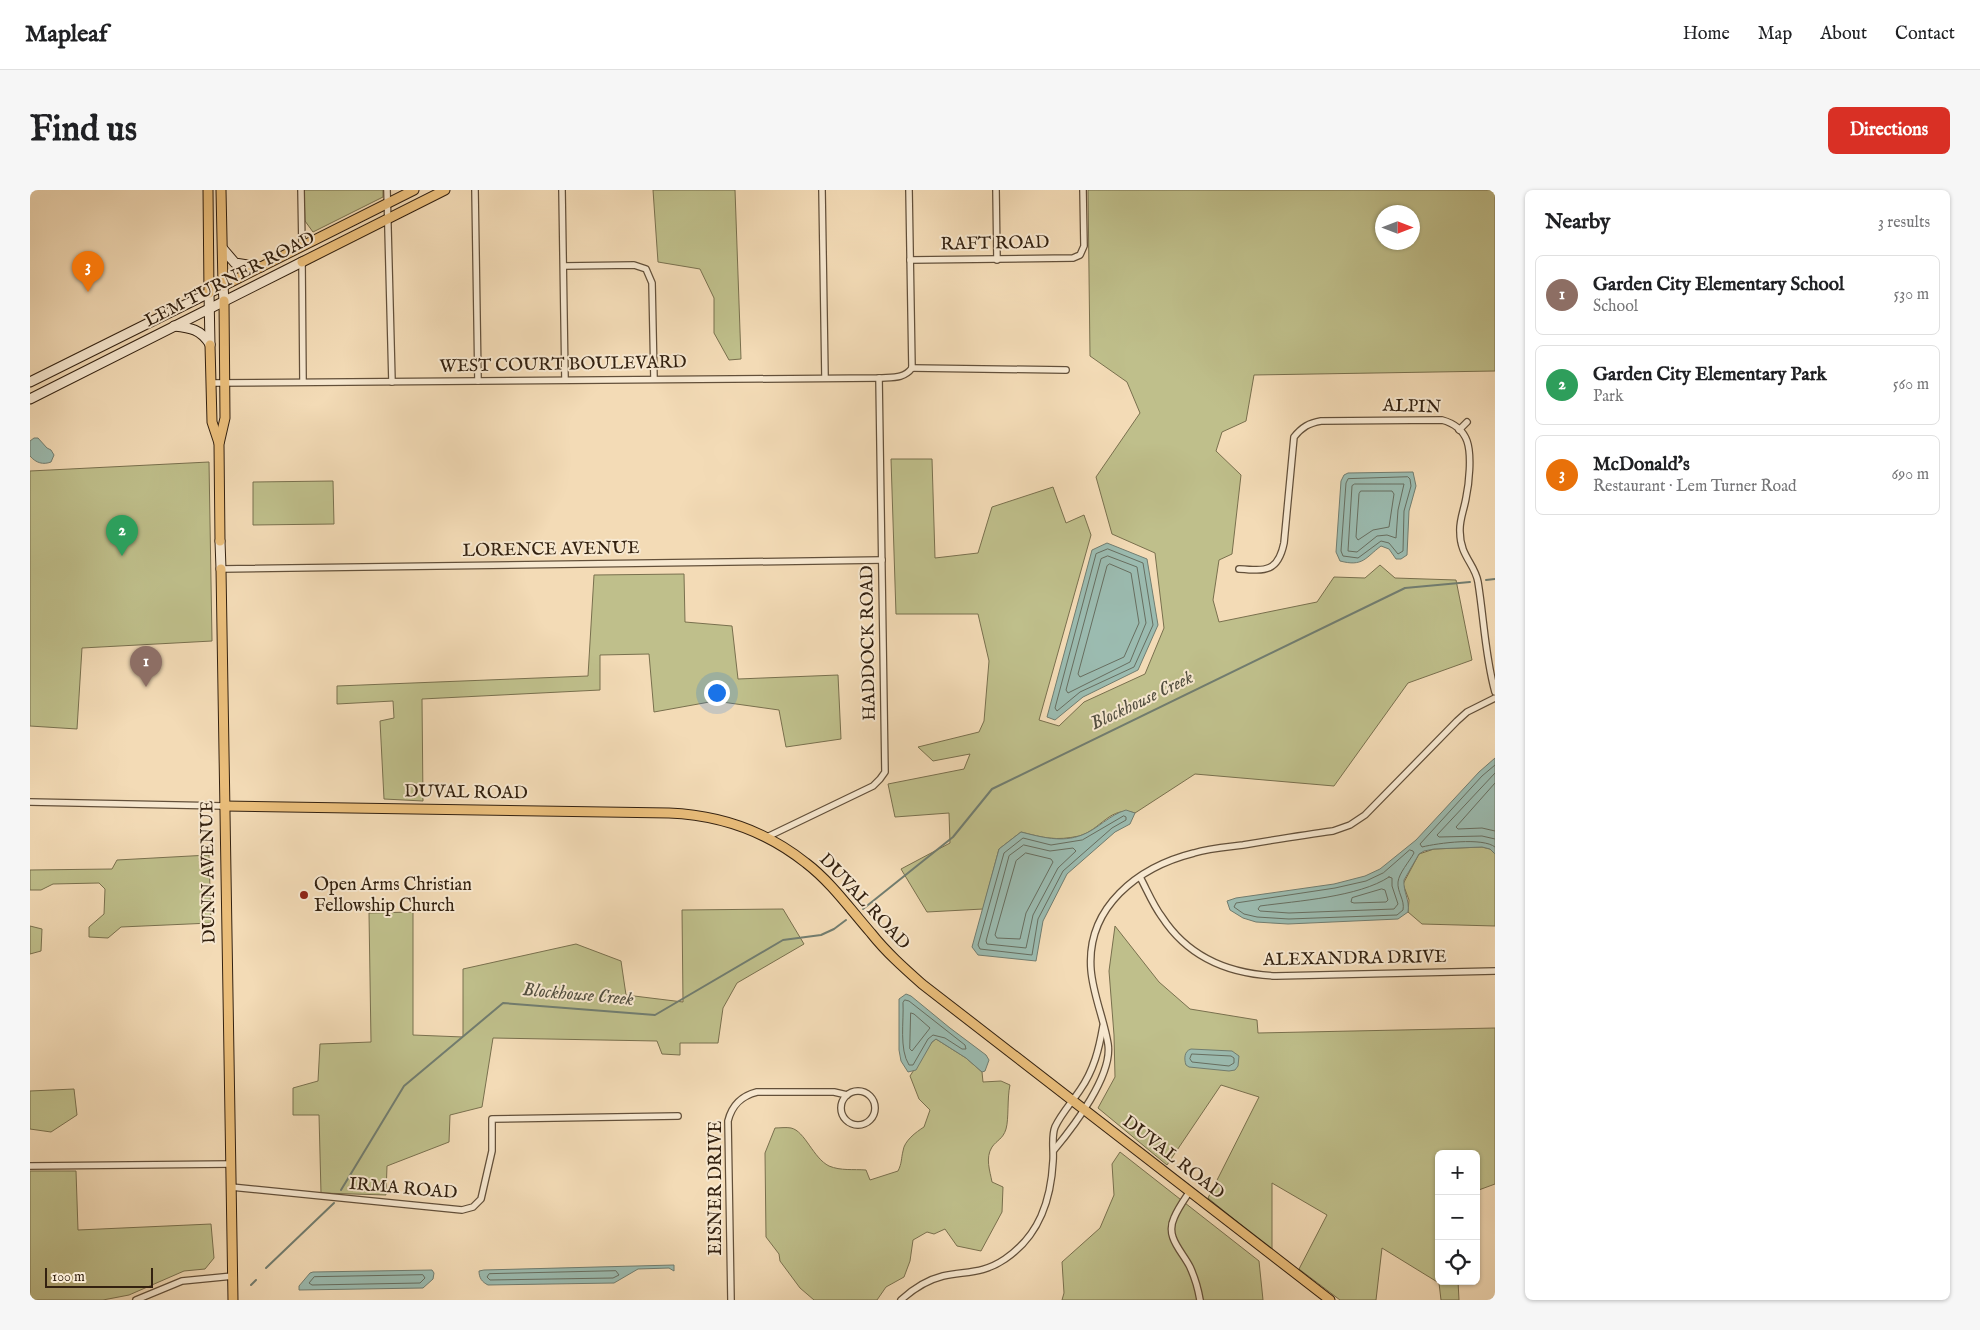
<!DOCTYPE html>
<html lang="en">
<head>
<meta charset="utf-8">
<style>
	body { margin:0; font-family:"IM FELL English",serif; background:#f6f6f6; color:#202124 }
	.controls { position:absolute; right:15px; bottom:15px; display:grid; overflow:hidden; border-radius:8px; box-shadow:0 1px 4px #0004 }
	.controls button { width:45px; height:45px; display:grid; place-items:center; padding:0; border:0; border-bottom:1px solid #e0e0e0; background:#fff; color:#202124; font:25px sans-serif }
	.compass { position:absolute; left:1345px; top:15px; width:45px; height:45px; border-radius:50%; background:#fff; box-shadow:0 1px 4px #0004; rotate:90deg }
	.scale { position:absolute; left:15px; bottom:12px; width:108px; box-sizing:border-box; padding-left:5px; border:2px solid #332110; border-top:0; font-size:14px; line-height:18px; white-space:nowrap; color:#332110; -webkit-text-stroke:4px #f7e8d0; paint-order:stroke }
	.you { position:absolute; left:686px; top:502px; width:18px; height:18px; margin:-12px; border:4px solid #fff; border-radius:50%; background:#1a73e8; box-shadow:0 0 0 8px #1a73e833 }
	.badge { display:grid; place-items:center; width:32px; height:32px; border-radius:50%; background:#d93025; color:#fff; font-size:16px; font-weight:700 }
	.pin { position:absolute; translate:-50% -41px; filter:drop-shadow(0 1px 2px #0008) }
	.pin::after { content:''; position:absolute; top:26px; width:18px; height:15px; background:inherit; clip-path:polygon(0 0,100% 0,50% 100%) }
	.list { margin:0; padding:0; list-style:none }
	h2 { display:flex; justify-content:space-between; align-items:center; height:65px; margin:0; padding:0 20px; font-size:21px }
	h2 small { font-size:16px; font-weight:400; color:#757577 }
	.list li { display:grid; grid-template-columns:32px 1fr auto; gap:15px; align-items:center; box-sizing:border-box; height:80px; margin:0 10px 10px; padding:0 10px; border:1px solid #e0e0e0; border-radius:8px }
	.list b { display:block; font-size:19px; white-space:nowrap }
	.list p { margin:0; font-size:16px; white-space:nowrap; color:#757577 }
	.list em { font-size:16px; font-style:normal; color:#757577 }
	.icon { flex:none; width:28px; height:28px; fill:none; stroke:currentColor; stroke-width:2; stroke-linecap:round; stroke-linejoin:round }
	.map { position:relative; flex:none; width:1465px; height:1110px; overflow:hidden; border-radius:8px }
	header { display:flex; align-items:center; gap:30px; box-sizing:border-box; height:70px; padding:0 25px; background:#fff; border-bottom:1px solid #e0e0e0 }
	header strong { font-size:24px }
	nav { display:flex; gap:28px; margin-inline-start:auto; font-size:18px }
	.intro { display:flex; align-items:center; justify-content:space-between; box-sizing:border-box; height:120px; padding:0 30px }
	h1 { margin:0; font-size:35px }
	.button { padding:12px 22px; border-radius:8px; background:#d93025; color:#fff; font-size:18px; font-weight:700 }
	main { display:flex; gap:30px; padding:0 30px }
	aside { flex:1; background:#fff; border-radius:8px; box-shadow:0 1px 4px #0004 }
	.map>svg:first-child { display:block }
	.green { fill:#bfbf8b; stroke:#79704e; fill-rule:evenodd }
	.water { fill:#9bbbb0; stroke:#717d70 }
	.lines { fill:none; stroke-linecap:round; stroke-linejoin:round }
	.shore { stroke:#676e60; stroke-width:1 }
	.stream { stroke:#717d70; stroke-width:2 }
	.minor-casing { stroke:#63503a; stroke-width:8 }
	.secondary-casing { stroke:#332110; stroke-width:11 }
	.primary-casing { stroke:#332110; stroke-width:11 }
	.minor { stroke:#f7e8d0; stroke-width:5.5 }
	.secondary { stroke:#f7e8d0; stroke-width:9 }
	.primary { stroke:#eabe7b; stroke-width:9 }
	.poi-dot { fill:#8f2418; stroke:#f7e8d0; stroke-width:2 }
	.labels { text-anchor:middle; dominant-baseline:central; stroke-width:4; stroke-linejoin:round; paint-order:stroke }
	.street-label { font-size:18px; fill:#332110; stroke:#f7e8d0 }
	.poi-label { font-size:18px; fill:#332110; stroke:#f7e8d0; text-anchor:start }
	.water-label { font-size:19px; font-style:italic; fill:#524f40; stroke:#f7e8d0 }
</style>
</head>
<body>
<header>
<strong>Mapleaf</strong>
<nav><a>Home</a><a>Map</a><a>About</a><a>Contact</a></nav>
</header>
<div class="intro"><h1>Find us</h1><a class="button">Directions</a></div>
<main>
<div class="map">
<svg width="1465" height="1110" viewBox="0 0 1465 1110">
	<rect width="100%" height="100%" fill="#f3dbb6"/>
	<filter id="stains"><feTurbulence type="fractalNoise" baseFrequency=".004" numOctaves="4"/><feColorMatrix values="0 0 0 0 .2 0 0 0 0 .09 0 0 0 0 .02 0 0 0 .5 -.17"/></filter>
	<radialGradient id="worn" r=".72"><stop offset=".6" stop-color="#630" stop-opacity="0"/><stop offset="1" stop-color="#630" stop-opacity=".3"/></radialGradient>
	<!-- green -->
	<g class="green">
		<polygon points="274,0 353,0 353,7 283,42 275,31"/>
		<polygon points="623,0 705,0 711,169 699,170 684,143 684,108 670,79 628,72"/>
		<path d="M1058 0H1465V181L1224 185 1216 231 1192 242 1186 261 1211 285 1202 364 1189 370 1183 410 1189 432 1287 412 1304 387 1335 388 1350 375 1365 388 1426 390 1442 470 1378 493 1304 596 1165 584 1105 623C1080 615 1071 640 1049 646 1026 651 1014 648 991 642L969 659 953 719 897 722 871 679 920 653 919 623 865 627 858 594 934 579 940 564 903 571 888 557 949 542 954 531 959 471 948 424H866L861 269H902L905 368 948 363 962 317 1023 297 1036 333 1054 325 1061 345 1009 530 1029 536 1054 512 1115 484 1134 438 1125 363 1082 344 1066 287 1110 223 1097 192 1060 166ZM1352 22H1382V52H1352Z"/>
		<polygon points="179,272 182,451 52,458 47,539 0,536 0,281"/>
		<polygon points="303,291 304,334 223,335 223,292"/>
		<polygon points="654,384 655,432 702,436 708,489 808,485 811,549 756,557 749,520 685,511 624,522 619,464 570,465 570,500 392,509 393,611 354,609 350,531 364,528 363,511 307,514 307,496 558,486 564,385"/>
		<polygon points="1452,657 1460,659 1465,664 1465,736 1392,734 1378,722 1379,710 1373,694 1389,664 1404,659"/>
		<polygon points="179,665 181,733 91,737 78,748 59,747 59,737 74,724 75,699 69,693 23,694 11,700 0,700 0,680 82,679 87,670"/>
		<polygon points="753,719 774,754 707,793 693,818 688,853 650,853 650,865 632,864 627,851 463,848 452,917 420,925 419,952 357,976 356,1005 291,1003 289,925 263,925 263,898 288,891 290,854 341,852 339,723 383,722 383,845 433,847 433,779 546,754 591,771 596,805 653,812 652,720"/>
		<polygon points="0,736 12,739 11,761 0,764"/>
		<polygon points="1085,736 1129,792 1160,819 1227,830 1228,843 1465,838 1465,994 1446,1001 1446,964 1409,964 1409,1091 1428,1091 1429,1110 1411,1110 1409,1093 1352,1058 1346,1110 1310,1110 1269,1079 1297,1025 1242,993 1242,1060 1178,1008 1229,907 1191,895 1137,975 1068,918 1085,887 1084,845 1079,781"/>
		<path d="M906 849 936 868 952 882 953 892 971 891 980 895C977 908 979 929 976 939 973 949 967 950 962 957 955 968 960 981 962 992L973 997 972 1022 951 1061 927 1056 915 1039 904 1044 897 1042 883 1050 880 1071 874 1087 856 1097 847 1110H784L770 1098 750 1071 749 1064 736 1047 735 963 745 938C750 938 756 937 761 938 775 941 783 968 799 976 811 981 823 979 836 980L840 990 868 981C872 973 871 969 873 961 874 951 886 942 894 937L900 920 889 909 880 886 902 852Z"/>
		<polygon points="44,899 47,925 21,942 0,939 0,901"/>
		<polygon points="1090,962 1229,1071 1233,1110 1032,1110 1034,1103 1032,1072 1070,1038 1084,1005 1082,974"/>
		<polygon points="0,981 46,981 48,1040 181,1034 184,1068 175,1079 154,1081 99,1105 73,1110 0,1110"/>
	</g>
	<!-- water -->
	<g class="water">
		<path d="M4 248H8L17 258 21 260 24 265 21 272C13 275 6 273 0 266V251Z"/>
		<path d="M1383 282 1386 296 1379 321 1377 365 1371 369H1366L1359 359 1351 356C1335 368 1333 377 1310 371L1306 362 1311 291 1314 285 1318 283Z"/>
		<polygon points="1077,353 1117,369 1128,435 1108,480 1053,507 1025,530 1017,527 1062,360"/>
		<path d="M1465 568V664L1460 659 1452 657 1404 659 1394 661 1389 664 1374 690C1373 702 1380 710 1378 722L1368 729 1258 734 1226 732 1213 728 1200 720 1197 711 1206 708 1304 694 1335 686 1350 679 1386 650 1449 582Z"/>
		<path d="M1096 620 1105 623 1100 634 1085 642 1037 684 1013 731 1006 771 948 765 942 757 969 659 991 642C1011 647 1032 653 1052 645 1068 639 1079 625 1096 620Z"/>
		<polygon points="876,804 881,806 920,838 956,865 959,870 955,881 952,882 936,868 906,849 902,852 886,880 878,882 871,871 869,860 869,809"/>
		<path d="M1161 859 1202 861 1209 866 1208 876 1205 880 1199 881 1159 877 1156 875C1154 869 1154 861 1161 859Z"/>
		<path d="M644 1075V1081L639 1078 608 1079 584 1093 458 1095C452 1092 449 1088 449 1081L454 1080Z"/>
		<polygon points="402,1080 404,1083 403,1089 393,1098 269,1100 269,1096 280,1083 283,1082"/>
	</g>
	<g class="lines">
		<!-- shore -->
		<g class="shore">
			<polygon points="1378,287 1380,289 1381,296 1374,321 1373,361 1368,364 1359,353 1351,351 1328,368 1313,366 1311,361 1316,293 1318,289"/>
			<polygon points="1325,294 1374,294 1368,320 1366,348 1357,345 1347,346 1327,362 1318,361 1322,296"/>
			<polygon points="1331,301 1362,301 1364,304 1359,337 1343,340 1328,350 1326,347 1329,304"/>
			<polygon points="1078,359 1113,373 1123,435 1104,477 1050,502 1027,521 1025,518 1066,364"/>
			<polygon points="1078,366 1107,377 1116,433 1100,472 1038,503 1036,500 1071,369"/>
			<polygon points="1080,374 1101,383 1109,433 1094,467 1050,487 1048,484 1077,376"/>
			<path d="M1465 575 1452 586 1390 654 1392 657C1408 653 1453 647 1465 657"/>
			<polyline points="1465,583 1407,645 1409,647 1452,646 1465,649"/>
			<polyline points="1465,593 1426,637 1428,639 1452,638 1465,641"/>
			<polygon points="1094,626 1096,627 1096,630 1082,638 1033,681 1008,729 1002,765 950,759 948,755 974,663 993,648 1021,655 1052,650"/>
			<polygon points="994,655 1020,661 1043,658 1046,661 1028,678 1003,725 996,758 957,754 956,751 979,666"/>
			<path d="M1380 660 1383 661 1384 663C1379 672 1369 683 1368 692 1367 702 1375 710 1373 720L1367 725 1259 729 1227 727 1214 724 1204 717 1206 713 1305 698 1336 691 1353 683Z"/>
			<polygon points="996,663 1021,669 1023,672 996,723 990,749 967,748 965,745 986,671"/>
			<path d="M1359 687 1362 688V696L1368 714 1364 719 1259 723 1230 721 1228 719 1230 716C1267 711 1329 707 1359 687Z"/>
			<polygon points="1352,699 1355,700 1358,710 1356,712 1324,713 1321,712 1322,708"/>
			<path d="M875 810 879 811 935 855 936 859H932L915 848 903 845 898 849 883 875H879C869 859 874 831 873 813Z"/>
			<polygon points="881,823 884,824 900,838 882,861 880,859"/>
			<polygon points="1162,864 1201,866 1204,868 1204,873 1199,876 1162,872 1160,869"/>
			<polygon points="586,1081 589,1085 583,1088 460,1090 457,1087 459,1084"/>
			<polygon points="393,1085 395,1088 390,1093 282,1095 279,1093 284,1087"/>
		</g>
		<!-- stream -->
		<g class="stream">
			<polyline points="1456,390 1465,389"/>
			<polyline points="833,719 923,647 962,599 1375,398 1440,392"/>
			<polyline points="311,1000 374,896 473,813 625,825 753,750 791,745 804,739 816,730"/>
			<polyline points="236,1078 304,1013"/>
			<polyline points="221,1095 226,1090"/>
		</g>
		<!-- minor casing -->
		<g class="minor-casing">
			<g id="minor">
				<polyline points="271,0 272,56"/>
				<polyline points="357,0 362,192"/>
				<polyline points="445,0 448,191"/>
				<polyline points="532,0 535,190"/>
				<polyline points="792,0 795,187"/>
				<polyline points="879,0 882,178"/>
				<polyline points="966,0 967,70"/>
				<polyline points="880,70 1043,68 1050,65 1054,56 1053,0"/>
				<polyline points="272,72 273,192"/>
				<polyline points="534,76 604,75 616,79 622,93 624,189"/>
				<polyline points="882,178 1036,180"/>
				<path d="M181 193 849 188C862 187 874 189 882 178"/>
				<polyline points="1429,240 1437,232"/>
				<polyline points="191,379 852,370"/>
				<path d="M1209 379C1236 381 1248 382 1254 353L1264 247C1272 237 1279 233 1291 231L1412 230C1423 233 1433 240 1437 251 1442 265 1439 294 1436 308 1434 320 1429 331 1430 342 1430 366 1445 374 1448 392 1454 429 1455 466 1465 502"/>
				<polyline points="0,612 194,616"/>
				<polyline points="737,647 843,596 850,589 855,582 849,188"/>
				<path d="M1110 687C1117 700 1123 715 1132 727 1158 767 1199 784 1246 786L1465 781"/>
				<circle cx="828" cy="918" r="17"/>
				<path d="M1024 960C1044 936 1083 885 1078 854 1074 829 1063 805 1061 780 1056 717 1108 677 1164 663 1180 658 1197 657 1213 655 1243 650 1273 645 1303 641L1320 635 1335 625 1427 531 1437 522 1465 508"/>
				<polyline points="0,976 201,974"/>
				<polyline points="201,997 432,1020 443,1017 451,1009 462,961 462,929 648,926"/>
				<path d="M1160 1001C1154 1010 1148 1018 1144 1028 1135 1047 1152 1061 1160 1077 1165 1088 1168 1098 1170 1110"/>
				<polyline points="106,1110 152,1091 203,1086"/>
				<path d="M701 1110 698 931C702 915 711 906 727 902H804L817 905"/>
				<path d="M871 1110C883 1099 897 1090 913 1086 936 1081 953 1084 975 1069 1009 1046 1021 1011 1023 971 1024 961 1021 947 1025 937 1031 924 1042 912 1050 900 1064 880 1069 859 1073 836"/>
			</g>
		</g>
		<!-- secondary casing -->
		<g class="secondary-casing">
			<g id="secondary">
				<polyline points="193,59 205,73 231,77"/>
				<polyline points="179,103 180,155"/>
				<path d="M144 136C161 138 170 139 180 154"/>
				<polyline points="0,192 193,96 194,111"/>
				<polyline points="0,209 272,72"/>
				<polyline points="190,351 191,379"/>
			</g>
		</g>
		<!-- primary casing -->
		<g class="primary-casing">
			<g id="primary">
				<polyline points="178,0 179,103"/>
				<polyline points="191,0 193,96 384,0"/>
				<polyline points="272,72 415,0"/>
				<polyline points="180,155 182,232 189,253"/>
				<polyline points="190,351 189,254 195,228 194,111"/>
				<polyline points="191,379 203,1110"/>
				<path d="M194 616 639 623C689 625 736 641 776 673 801 692 820 719 841 743 856 762 874 778 892 794L1300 1110"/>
			</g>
		</g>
		<!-- minor -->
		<use href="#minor" class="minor"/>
		<!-- secondary -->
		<use href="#secondary" class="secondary"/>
		<!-- primary -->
		<use href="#primary" class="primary"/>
	</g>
	<!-- markers -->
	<circle class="poi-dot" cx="274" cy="705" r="5"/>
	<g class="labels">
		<!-- street labels -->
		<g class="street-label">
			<text transform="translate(965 54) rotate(-1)">RAFT ROAD</text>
			<text transform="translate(200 90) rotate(-27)">LEM TURNER ROAD</text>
			<text transform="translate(533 175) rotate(-1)">WEST COURT BOULEVARD</text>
			<text transform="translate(1382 217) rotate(2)">ALPIN</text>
			<text transform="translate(521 360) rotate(-1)">LORENCE AVENUE</text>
			<text transform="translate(839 453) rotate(-91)">HADDOCK ROAD</text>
			<text transform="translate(436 603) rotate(1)">DUVAL ROAD</text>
			<text transform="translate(179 682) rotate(-91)">DUNN AVENUE</text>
			<text transform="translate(834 712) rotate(47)">DUVAL ROAD</text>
			<text transform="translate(1325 769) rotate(-1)">ALEXANDRA DRIVE</text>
			<text transform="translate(1143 968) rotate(38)">DUVAL ROAD</text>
			<text transform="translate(686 998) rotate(-90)">EISNER DRIVE</text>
			<text transform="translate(373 999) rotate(5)">IRMA ROAD</text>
		</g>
		<!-- poi labels -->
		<g class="poi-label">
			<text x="284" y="695">Open Arms Christian<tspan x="284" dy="21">Fellowship Church</tspan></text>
		</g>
		<!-- water labels -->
		<g class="water-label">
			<text transform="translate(1112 511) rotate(-26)">Blockhouse Creek</text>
			<text transform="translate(548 805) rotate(5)">Blockhouse Creek</text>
		</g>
	</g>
	<rect width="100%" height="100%" filter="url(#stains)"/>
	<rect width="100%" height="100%" fill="url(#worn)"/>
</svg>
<div class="controls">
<button>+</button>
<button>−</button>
<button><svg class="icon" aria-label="locate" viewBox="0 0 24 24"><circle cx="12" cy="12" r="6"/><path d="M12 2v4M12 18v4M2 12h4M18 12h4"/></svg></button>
</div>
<svg class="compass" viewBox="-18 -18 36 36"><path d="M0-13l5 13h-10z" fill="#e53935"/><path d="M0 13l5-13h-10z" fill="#757577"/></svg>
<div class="scale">100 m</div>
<div class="you"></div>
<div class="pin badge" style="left:116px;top:497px;background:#8d6e63">1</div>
<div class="pin badge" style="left:92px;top:366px;background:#2e9e5b">2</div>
<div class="pin badge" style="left:58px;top:102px;background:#e8710a">3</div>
</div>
<aside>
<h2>Nearby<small>3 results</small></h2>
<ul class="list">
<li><span class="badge" style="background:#8d6e63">1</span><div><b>Garden City Elementary School</b><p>School</p></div><em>530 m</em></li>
<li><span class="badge" style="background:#2e9e5b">2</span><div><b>Garden City Elementary Park</b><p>Park</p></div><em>560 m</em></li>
<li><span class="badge" style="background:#e8710a">3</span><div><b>McDonald's</b><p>Restaurant · Lem Turner Road</p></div><em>690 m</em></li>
</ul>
</aside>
</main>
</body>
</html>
